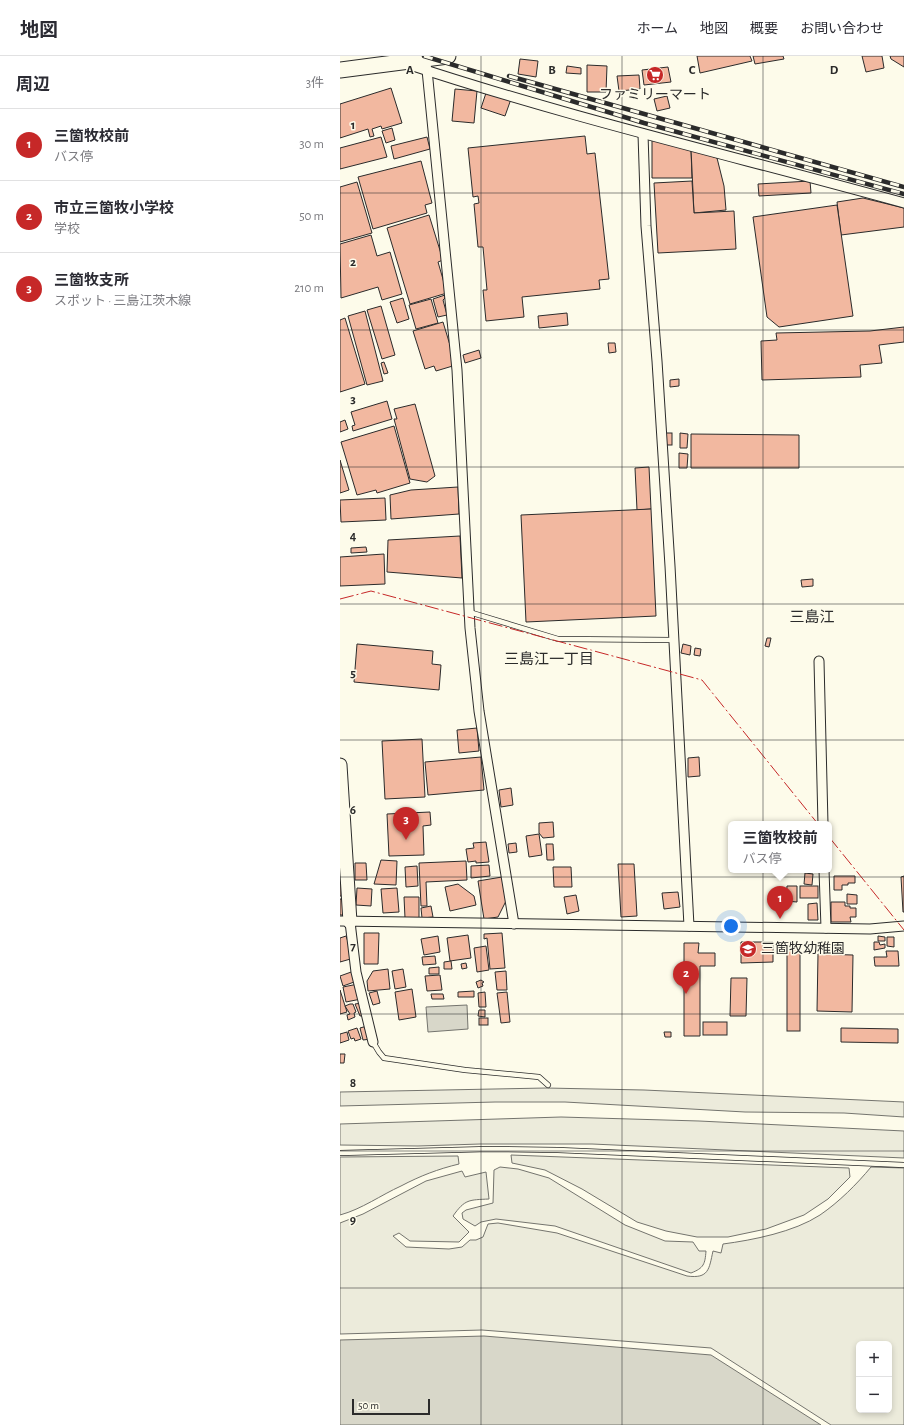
<!DOCTYPE html>
<html lang="ja">
<head>
<meta charset="utf-8">
<style>
	body { margin:0; font-family:"Alegreya Sans","Noto Sans JP",sans-serif; background:#f2f2f3; color:#2b2b33 }
	.controls { position:absolute; right:12px; bottom:12px; display:grid; overflow:hidden; border-radius:6px; box-shadow:0 2px 6px #0003 }
	.controls button { width:36px; height:36px; display:grid; place-items:center; padding:0; border:0; border-bottom:1px solid #e1e1e2; background:#fff; color:#2b2b33; font:20px sans-serif }
	.scale { position:absolute; left:12px; bottom:10px; width:78px; box-sizing:border-box; padding-left:4px; border:2px solid #2b2b2b; border-top:0; font-size:11px; line-height:14px; white-space:nowrap; color:#2b2b2b; -webkit-text-stroke:3px #fdfbea; paint-order:stroke }
	.you { position:absolute; left:391px; top:870px; width:14px; height:14px; margin:-10px; border:3px solid #fff; border-radius:50%; background:#1a73e8; box-shadow:0 0 0 6px #1a73e833 }
	.badge { display:grid; place-items:center; width:26px; height:26px; border-radius:50%; background:#c62828; color:#fff; font-size:13px; font-weight:700 }
	.pin { position:absolute; translate:-50% -33px; filter:drop-shadow(0 1px 2px #0008) }
	.pin::after { content:''; position:absolute; top:21px; width:14px; height:12px; background:inherit; clip-path:polygon(0 0,100% 0,50% 100%) }
	.popup { position:absolute; left:388px; top:765px; width:104px; height:52px; box-sizing:border-box; display:grid; place-content:center; border-radius:6px; background:#fff; filter:drop-shadow(0 1px 3px #0005); font-size:13px; white-space:nowrap; color:#7c7c81 }
	.popup b { font-size:15px; color:#2b2b33 }
	.popup::after { content:''; position:absolute; left:50%; top:100%; margin-left:-8px; border:8px solid transparent; border-top-color:#fff }
	.list { margin:0; padding:0; list-style:none }
	h2 { display:flex; justify-content:space-between; align-items:center; height:52px; margin:0; padding:0 16px; font-size:17px }
	h2 small { font-size:13px; font-weight:400; color:#7c7c81 }
	.list li { display:grid; grid-template-columns:26px 1fr auto; gap:12px; align-items:center; box-sizing:border-box; height:72px; padding:0 16px; border-top:1px solid #e1e1e2 }
	.list b { display:block; font-size:15px; white-space:nowrap }
	.list p { margin:0; font-size:13px; white-space:nowrap; color:#7c7c81 }
	.list em { font-size:13px; font-style:normal; color:#7c7c81 }
	.map { position:relative; flex:none; width:564px; height:1369px; overflow:hidden }
	header { display:flex; align-items:center; gap:24px; box-sizing:border-box; height:56px; padding:0 20px; background:#fff; border-bottom:1px solid #e1e1e2 }
	header strong { font-size:19px }
	nav { display:flex; gap:22px; margin-inline-start:auto; font-size:14px }
	main { display:flex }
	aside { flex:1; background:#fff }
	.map>svg:first-child { display:block }
	.green { fill:#ecebdb; stroke:#74746e; fill-rule:evenodd }
	.water { fill:#d8d7c9; stroke:#74746e }
	.building { fill:#f2b8a0; stroke:#2b2b2b }
	.lines { fill:none; stroke-linecap:round; stroke-linejoin:round }
	.service-casing { stroke:#2b2b2b; stroke-width:6 }
	.minor-casing { stroke:#2b2b2b; stroke-width:11 }
	.secondary-casing { stroke:#2b2b2b; stroke-width:15 }
	.primary-casing { stroke:#2b2b2b; stroke-width:17 }
	.service { stroke:#fdfbea; stroke-width:4.5 }
	.minor { stroke:#fdfbea; stroke-width:9 }
	.secondary { stroke:#fdfbea; stroke-width:13 }
	.primary { stroke:#fdfbea; stroke-width:15 }
	.rail-casing { stroke:#2b2b2b; stroke-width:4.5 }
	.rail { stroke:#fdfbea; stroke-width:3; stroke-dasharray:9; stroke-linecap:butt }
	.power { stroke:#c62828; stroke-width:1; stroke-dasharray:14 3 2 3; stroke-linecap:butt }
	.grid { fill:none; stroke:#2b2b2b; stroke-width:1; stroke-opacity:0.55 }
	.labels { text-anchor:middle; dominant-baseline:central; stroke-width:3; stroke-linejoin:round; paint-order:stroke }
	.poi-label { font-size:14px; fill:#2b2b2b; stroke:#fdfbea }
	.neighbourhood-label { font-size:15px; fill:#2b2b2b; stroke:#fdfbea }
	.grid-label { font-size:13px; text-anchor:middle; font-weight:bold; fill:#2b2b2b; stroke:#fdfbea; stroke-width:3; stroke-linejoin:round; paint-order:stroke }
</style>
</head>
<body>
<header>
<strong>地図</strong>
<nav><a>ホーム</a><a>地図</a><a>概要</a><a>お問い合わせ</a></nav>
</header>
<main>
<aside>
<h2>周辺<small>3件</small></h2>
<ul class="list">
<li><span class="badge">1</span><div><b>三箇牧校前</b><p>バス停</p></div><em>30 m</em></li>
<li><span class="badge">2</span><div><b>市立三箇牧小学校</b><p>学校</p></div><em>50 m</em></li>
<li><span class="badge">3</span><div><b>三箇牧支所</b><p>スポット · 三島江茨木線</p></div><em>210 m</em></li>
</ul>
</aside>
<div class="map">
<svg width="564" height="1369" viewBox="0 0 564 1369">
	<rect width="100%" height="100%" fill="#fdfbea"/>
	<!-- green -->
	<g class="green">
		<polygon points="206,1032 304,1034 564,1046 564,1061 504,1057 405,1056 225,1046 155,1046 0,1050 0,1036"/>
		<polygon points="221,1061 359,1065 564,1075 564,1102 252,1088 140,1088 78,1090 0,1089 0,1068"/>
		<polygon points="171,1099 509,1112 510,1121 488,1143 464,1159 426,1173 388,1181 357,1181 326,1175 297,1166 242,1133 205,1114 172,1107"/>
		<path d="M118 1100 119 1108C98 1113 80 1120 61 1130 41 1139 22 1153 0 1159V1101Z"/>
		<path d="M160 1111 178 1113 209 1122 285 1169 325 1185 353 1186 359 1195H366C365 1208 364 1212 351 1217L215 1170 156 1163 141 1166 135 1170 123 1163 122 1157 126 1154 153 1147 154 1114Z"/>
		<path d="M531 1111 564 1112V1369H491L371 1292 142 1274 0 1278V1167L23 1158 86 1125 122 1115 125 1121 146 1116 149 1143C129 1144 125 1143 113 1160L129 1176 119 1186 70 1185 59 1177 53 1180 66 1191 109 1193 122 1191 130 1184H136L143 1181 148 1168 158 1167 217 1177 347 1220C369 1223 369 1213 373 1195L381 1197 383 1188C413 1184 454 1176 480 1159 499 1146 517 1128 531 1111ZM519 1288H549V1354H519Z"/>
	</g>
	<!-- water -->
	<g class="water">
		<polygon points="127,949 128,973 88,976 86,951"/>
		<polygon points="144,1280 371,1299 481,1369 0,1369 0,1284"/>
	</g>
	<!-- building -->
	<g class="building">
		<polygon points="357,0 410,0 412,5 360,17"/>
		<polygon points="413,0 443,0 444,3 415,8"/>
		<polygon points="522,0 542,0 544,12 526,16"/>
		<polygon points="550,0 564,0 564,11 551,3"/>
		<polygon points="180,3 198,5 196,21 178,18"/>
		<polygon points="247,9 267,10 266,36 247,36"/>
		<polygon points="227,10 241,12 241,18 226,17"/>
		<polygon points="328,11 331,26 304,29 302,14"/>
		<polygon points="299,19 300,33 279,35 277,20"/>
		<polygon points="51,32 62,67 42,73 41,70 32,73 34,80 30,81 28,73 0,82 0,48"/>
		<polygon points="115,33 137,35 134,67 112,65"/>
		<polygon points="147,34 171,43 165,60 141,52"/>
		<polygon points="327,40 330,52 317,55 314,43"/>
		<polygon points="52,72 55,84 46,87 42,75"/>
		<polygon points="245,80 247,98 255,97 269,223 259,224 260,233 182,241 184,261 146,265 143,234 147,234 143,191 138,191 134,148 139,147 138,140 133,141 128,92"/>
		<polygon points="41,81 47,101 0,113 0,92"/>
		<polygon points="87,81 90,93 54,103 51,90"/>
		<polygon points="312,82 351,93 352,122 312,122"/>
		<polygon points="351,93 377,102 384,130 386,154 354,157"/>
		<polygon points="81,105 92,147 85,149 87,157 33,173 18,121"/>
		<polygon points="352,125 354,157 394,155 396,193 318,197 314,127"/>
		<polygon points="470,125 471,137 419,140 418,128"/>
		<polygon points="17,126 32,177 0,186 0,131"/>
		<polygon points="523,142 564,152 564,171 501,179 497,146"/>
		<polygon points="497,149 513,260 439,271 427,261 413,161"/>
		<polygon points="89,159 103,204 98,206 107,237 70,248 47,172"/>
		<polygon points="31,179 37,200 50,196 62,238 42,244 38,231 1,242 0,188"/>
		<polygon points="105,239 105,242 103,244 107,259 98,261 93,243"/>
		<polygon points="63,242 69,263 57,267 50,246"/>
		<polygon points="91,243 98,267 76,273 69,249"/>
		<polygon points="41,250 55,299 42,303 27,254"/>
		<polygon points="25,255 43,325 27,329 8,260"/>
		<polygon points="227,257 228,269 199,272 198,260"/>
		<polygon points="5,262 25,328 0,336 0,264"/>
		<polygon points="103,266 116,309 96,315 94,310 85,313 73,275"/>
		<polygon points="564,271 564,286 539,289 542,307 520,309 521,321 422,324 421,285 437,284 436,277 530,275"/>
		<polygon points="268,287 275,287 276,296 269,297"/>
		<polygon points="139,294 141,302 125,307 123,299"/>
		<polygon points="44,306 48,317 44,318 41,307"/>
		<polygon points="339,323 339,330 330,331 330,324"/>
		<polygon points="47,345 52,363 13,375 12,370 15,369 11,356"/>
		<polygon points="75,348 95,420 87,426 70,423 54,363 57,363 54,353"/>
		<polygon points="5,364 8,373 0,376 0,366"/>
		<polygon points="54,370 70,427 37,437 36,434 17,439 1,386"/>
		<rect x="326" y="377" width="6" height="12"/>
		<polygon points="340,377 348,378 347,392 340,392"/>
		<polygon points="351,378 459,379 459,412 351,412"/>
		<polygon points="339,397 348,398 347,412 339,412"/>
		<polygon points="0,404 9,434 0,437"/>
		<polygon points="309,411 311,453 297,454 295,412"/>
		<polygon points="118,431 119,458 51,463 50,439 71,434"/>
		<polygon points="45,442 46,464 1,466 0,444"/>
		<polygon points="311,453 316,560 186,566 181,459"/>
		<polygon points="120,480 122,522 47,516 48,484"/>
		<polygon points="26,491 27,496 11,497 11,492"/>
		<polygon points="44,498 45,528 0,530 0,501"/>
		<polygon points="473,523 473,530 462,531 461,524"/>
		<polygon points="427,582 431,582 429,591 425,590"/>
		<polygon points="17,588 93,595 92,608 101,609 99,634 14,626"/>
		<polygon points="343,588 351,590 350,599 341,597"/>
		<polygon points="355,592 361,593 360,600 354,599"/>
		<polygon points="137,672 139,695 119,697 117,674"/>
		<polygon points="82,683 85,741 45,743 42,685"/>
		<polygon points="141,701 144,734 88,739 85,706"/>
		<polygon points="359,701 360,720 348,721 348,702"/>
		<polygon points="171,732 173,749 161,751 159,734"/>
		<polygon points="90,756 91,769 83,770 84,799 49,800 47,758"/>
		<polygon points="213,766 214,781 203,782 199,777 199,767"/>
		<polygon points="199,778 202,799 189,801 186,780"/>
		<polygon points="146,786 149,806 136,807 136,805 128,806 126,793 134,792 133,787"/>
		<polygon points="176,787 177,796 169,797 168,788"/>
		<polygon points="206,788 213,788 214,804 207,804"/>
		<polygon points="41,804 57,805 56,829 34,828"/>
		<polygon points="126,805 127,824 86,826 87,850 81,850 79,807"/>
		<polygon points="15,807 26,807 27,824 15,824"/>
		<polygon points="278,808 294,808 297,860 281,861"/>
		<polygon points="149,809 150,820 131,822 131,810"/>
		<polygon points="77,810 78,830 66,831 65,811"/>
		<polygon points="213,811 231,811 232,831 214,831"/>
		<rect x="0" y="815" width="2" height="25"/>
		<polygon points="465,817 473,818 472,829 464,828"/>
		<polygon points="494,820 515,820 515,827 508,827 508,829 502,829 502,834 494,834"/>
		<polygon points="564,820 564,856 563,856 561,821"/>
		<polygon points="162,821 166,845 158,861 144,863 138,825"/>
		<polygon points="118,828 134,840 136,849 110,855 105,831"/>
		<polygon points="447,830 457,830 457,846 446,845"/>
		<rect x="460" y="830" width="18" height="12"/>
		<polygon points="17,832 32,833 31,850 16,849"/>
		<polygon points="57,832 59,856 43,857 41,833"/>
		<polygon points="338,836 340,851 324,853 322,837"/>
		<polygon points="507,838 517,839 517,848 507,848"/>
		<polygon points="236,839 239,855 227,858 224,841"/>
		<polygon points="64,841 79,841 79,862 65,862"/>
		<polygon points="0,843 4,843 5,859 0,859"/>
		<polygon points="491,846 505,846 505,850 510,850 510,852 516,852 516,861 510,861 511,866 491,866"/>
		<polygon points="477,847 478,864 468,864 468,848"/>
		<polygon points="91,850 93,861 82,862 81,852"/>
		<polygon points="24,877 39,877 38,908 24,908"/>
		<polygon points="162,877 165,912 150,913 147,882 144,883 144,878"/>
		<polygon points="128,879 131,902 110,905 107,882"/>
		<polygon points="6,880 14,902 0,906 0,882"/>
		<polygon points="98,880 100,896 84,899 81,883"/>
		<polygon points="538,880 545,881 545,885 538,885"/>
		<polygon points="547,881 554,881 554,891 547,890"/>
		<polygon points="401,886 433,886 433,906 401,907"/>
		<polygon points="534,886 539,886 540,889 545,888 545,892 534,894"/>
		<polygon points="344,887 359,887 358,897 375,897 375,910 360,910 360,980 344,980"/>
		<rect x="447" y="888" width="13" height="87"/>
		<polygon points="146,890 149,914 137,916 134,892"/>
		<polygon points="546,895 558,895 559,910 535,910 534,901 547,901"/>
		<polygon points="478,898 513,899 512,956 477,955"/>
		<polygon points="95,900 96,908 83,909 82,901"/>
		<polygon points="111,905 112,913 104,913 104,906"/>
		<polygon points="126,907 127,912 122,913 121,908"/>
		<polygon points="99,911 99,918 89,918 89,912"/>
		<polygon points="48,913 50,933 28,935 27,925 33,915"/>
		<polygon points="63,913 66,931 55,933 52,915"/>
		<polygon points="14,915 17,925 3,930 0,920"/>
		<polygon points="166,915 167,934 157,934 155,916"/>
		<polygon points="100,919 102,934 87,935 85,920"/>
		<polygon points="391,922 407,922 406,960 390,960"/>
		<polygon points="141,924 144,926 142,927 143,930 138,932 136,926"/>
		<polygon points="18,928 21,943 6,946 3,931"/>
		<polygon points="72,933 76,961 59,964 55,936"/>
		<polygon points="0,934 7,956 0,958"/>
		<polygon points="37,935 40,947 33,949 29,937"/>
		<polygon points="134,935 134,941 118,941 118,936"/>
		<polygon points="145,936 146,951 139,951 138,937"/>
		<polygon points="167,936 170,966 161,967 157,937"/>
		<polygon points="91,938 103,938 104,943 92,943"/>
		<polygon points="22,947 25,959 20,960 15,948"/>
		<polygon points="10,948 13,948 16,956 14,957 15,961 8,964 7,959 10,958 5,950"/>
		<polygon points="139,954 145,954 145,961 138,960"/>
		<rect x="139" y="962" width="9" height="7"/>
		<rect x="363" y="966" width="24" height="13"/>
		<polygon points="27,970 31,983 23,984 20,972"/>
		<polygon points="17,972 21,983 15,985 14,982 11,983 8,975"/>
		<polygon points="501,972 558,973 558,987 501,986"/>
		<polygon points="7,976 9,984 0,987 0,978"/>
		<polygon points="324,976 331,976 331,981 325,981"/>
		<polygon points="0,998 5,998 4,1007 0,1007"/>
	</g>
	<g class="lines">
		<!-- service casing -->
		<g class="service-casing">
			<g id="service">
				<polyline points="129,556 218,583 333,584"/>
				<polyline points="33,986 39,996 44,1002 125,1014 199,1021 208,1029"/>
				<polyline points="0,1097 149,1093 218,1094 564,1109"/>
			</g>
		</g>
		<!-- minor casing -->
		<g class="minor-casing">
			<g id="minor">
				<polyline points="84,0 87,14 117,314 130,572 139,655 174,868"/>
				<path d="M67 8C230 62 398 101 564 147"/>
				<polyline points="303,78 306,170 317,305 330,510 349,870"/>
				<polyline points="479,605 483,768"/>
				<polyline points="484,814 486,872"/>
				<polyline points="0,865 530,873 564,870"/>
				<polyline points="10,866 16,916 33,986"/>
			</g>
		</g>
		<!-- secondary casing -->
		<g class="secondary-casing">
			<polyline id="secondary" points="0,709 10,866"/>
		</g>
		<!-- primary casing -->
		<g class="primary-casing">
			<polyline id="primary" points="0,14 108,0"/>
		</g>
		<!-- service -->
		<use href="#service" class="service"/>
		<!-- minor -->
		<use href="#minor" class="minor"/>
		<!-- secondary -->
		<use href="#secondary" class="secondary"/>
		<!-- primary -->
		<use href="#primary" class="primary"/>
		<!-- rail casing -->
		<g class="rail-casing">
			<g id="rail">
				<polyline points="84,0 304,67 564,138"/>
				<polyline points="169,20 564,131"/>
			</g>
		</g>
		<!-- rail -->
		<use href="#rail" class="rail"/>
		<!-- power -->
		<g class="power">
			<polyline points="0,543 31,535 362,624 478,768"/>
			<polyline points="489,781 564,874"/>
		</g>
	</g>
	<!-- grid -->
	<path class="grid" d="M141 0V1369M282 0V1369M423 0V1369M0 137H564M0 274H564M0 411H564M0 548H564M0 684H564M0 821H564M0 958H564M0 1095H564M0 1232H564"/>
	<!-- icons -->
	<defs>
		<g id="supermarket-disc" transform="scale(0.9)"><circle r="9.5" fill="#c62828" stroke="#fdfbea"/><path d="M-6-5.5h2.5l.6 2H6L4.5 2H-2.5L-4.4-4H-6ZM-1.5 3.2a1.3 1.3 0 1 0 .1 0ZM3 3.2a1.3 1.3 0 1 0 .1 0Z" fill="#fff"/></g>
		<g id="school-disc" transform="scale(0.9)"><circle r="9.5" fill="#c62828" stroke="#fdfbea"/><path d="M0-5L7-2L0 1L-7-2ZM-4 1L0 2.5L4 1V4Q0 6-4 4Z" fill="#fff"/></g>
	</defs>
	<g fill-rule="evenodd">
		<use href="#supermarket-disc" x="315" y="19"/>
		<use href="#school-disc" x="408" y="893"/>
	</g>
	<g class="labels">
		<!-- poi labels -->
		<g class="poi-label">
			<text x="315" y="39">ファミリーマート</text>
			<text x="421" y="893" text-anchor="start">三箇牧幼稚園</text>
		</g>
		<!-- neighbourhood labels -->
		<g class="neighbourhood-label">
			<text x="472" y="561">三島江</text>
			<text x="209" y="603">三島江一丁目</text>
		</g>
	</g>
	<g class="grid-label">
		<text x="70" y="18">A</text>
		<text x="212" y="18">B</text>
		<text x="352" y="18">C</text>
		<text x="494" y="18">D</text>
		<text x="13" y="73">1</text>
		<text x="13" y="210">2</text>
		<text x="13" y="347">3</text>
		<text x="13" y="484">4</text>
		<text x="13" y="621">5</text>
		<text x="13" y="758">6</text>
		<text x="13" y="894">7</text>
		<text x="13" y="1031">8</text>
		<text x="13" y="1168">9</text>
	</g>
</svg>
<div class="controls">
<button>+</button>
<button>−</button>
</div>
<div class="scale">50 m</div>
<div class="you"></div>
<div class="pin badge" style="left:440px;top:863px">1</div>
<div class="popup"><b>三箇牧校前</b>バス停</div>
<div class="pin badge" style="left:346px;top:938px">2</div>
<div class="pin badge" style="left:66px;top:784px">3</div>
</div>
</main>
</body>
</html>
